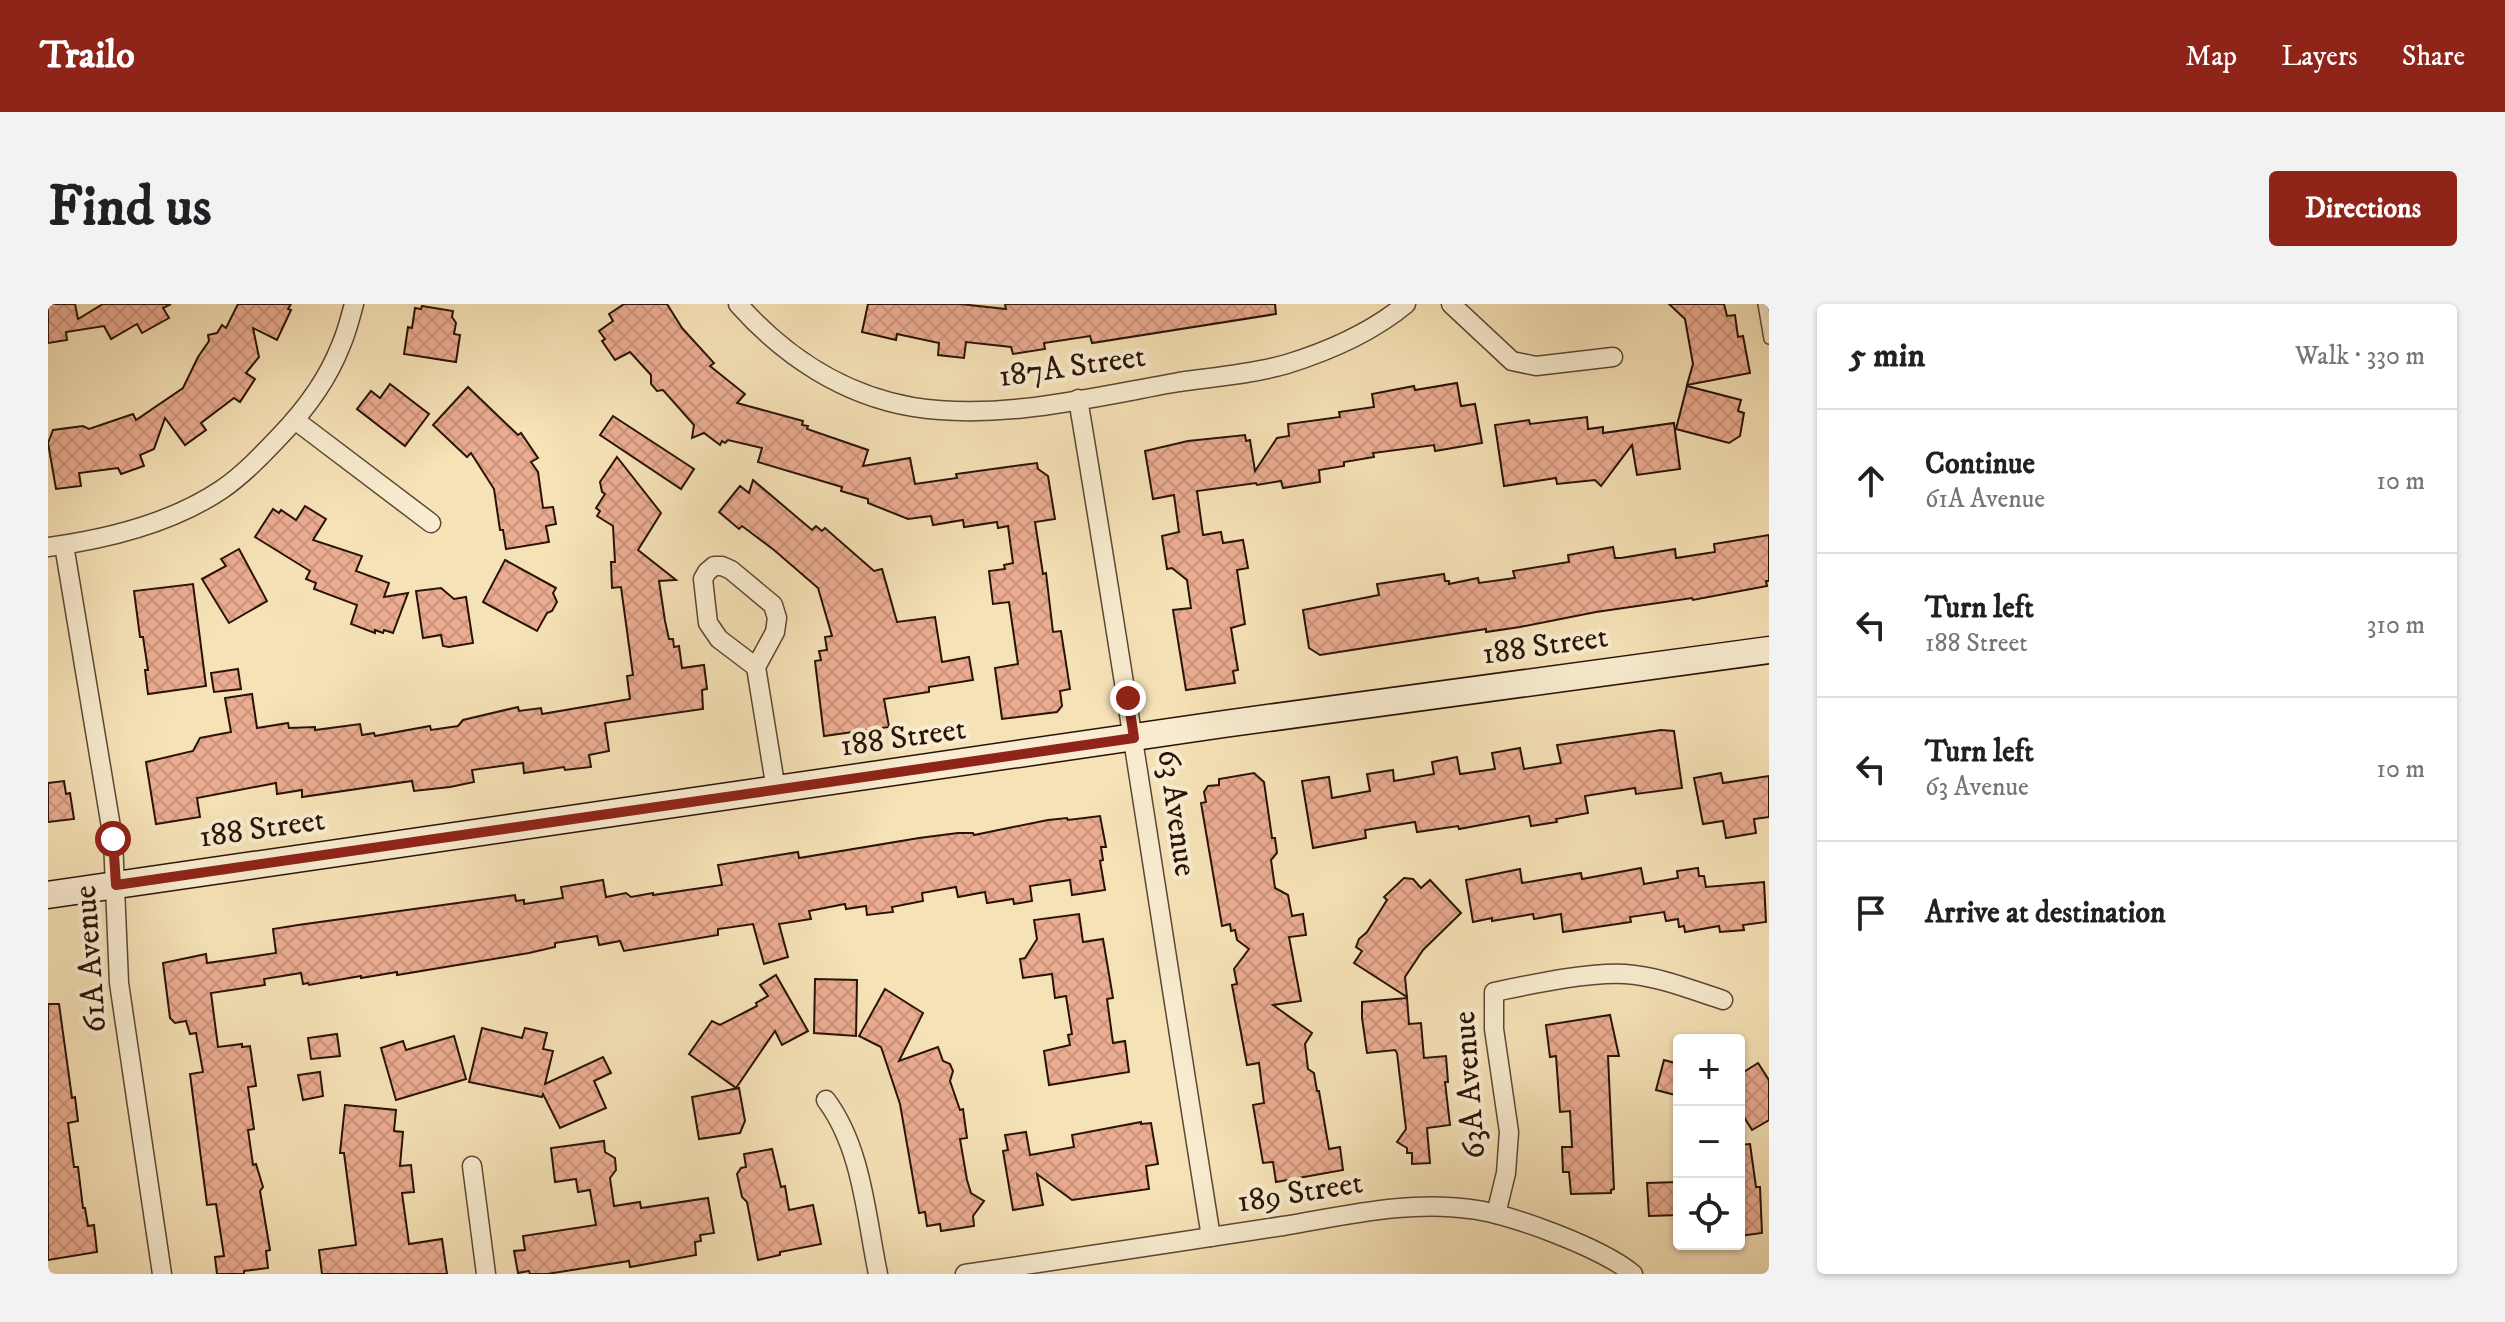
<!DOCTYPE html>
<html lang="en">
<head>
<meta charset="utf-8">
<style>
	body { margin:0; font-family:"IM FELL DW Pica",serif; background:#f2f2f2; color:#202124 }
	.controls { position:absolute; right:24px; bottom:24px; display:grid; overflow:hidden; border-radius:8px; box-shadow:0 2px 6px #0004 }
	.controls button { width:72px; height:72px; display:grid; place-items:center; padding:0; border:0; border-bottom:2px solid #e0e0e0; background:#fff; color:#202124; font:40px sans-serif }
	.stop { position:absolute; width:24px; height:24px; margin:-18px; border:6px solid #8f2418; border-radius:50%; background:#fff }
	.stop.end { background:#8f2418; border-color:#fff; box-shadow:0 2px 8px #0008 }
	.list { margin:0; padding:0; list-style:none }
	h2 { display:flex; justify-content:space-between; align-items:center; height:104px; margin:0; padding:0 32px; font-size:34px }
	h2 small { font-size:26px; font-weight:400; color:#757577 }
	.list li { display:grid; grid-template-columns:52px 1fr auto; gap:24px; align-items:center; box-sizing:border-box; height:144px; padding:0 32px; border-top:2px solid #e0e0e0 }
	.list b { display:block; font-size:30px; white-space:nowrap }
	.list p { margin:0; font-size:26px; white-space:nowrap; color:#757577 }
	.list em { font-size:26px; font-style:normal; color:#757577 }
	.icon { flex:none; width:44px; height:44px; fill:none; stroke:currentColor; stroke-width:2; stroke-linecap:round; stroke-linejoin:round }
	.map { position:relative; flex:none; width:1721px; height:970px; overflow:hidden; border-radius:8px }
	header { display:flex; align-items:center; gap:48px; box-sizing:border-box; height:112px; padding:0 40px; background:#8f2418; color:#fff }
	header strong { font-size:38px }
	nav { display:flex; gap:44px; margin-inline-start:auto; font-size:28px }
	.intro { display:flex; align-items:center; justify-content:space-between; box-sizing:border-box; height:192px; padding:0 48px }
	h1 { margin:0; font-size:56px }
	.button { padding:20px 36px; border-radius:8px; background:#8f2418; color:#fff; font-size:28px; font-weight:700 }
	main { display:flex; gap:48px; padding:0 48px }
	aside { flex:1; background:#fff; border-radius:8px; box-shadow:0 2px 6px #0004 }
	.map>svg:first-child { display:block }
	.building { fill:url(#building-cross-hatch); stroke:#291307; stroke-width:2 }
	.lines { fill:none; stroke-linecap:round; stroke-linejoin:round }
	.lane-casing { stroke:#5c4733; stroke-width:12 }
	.street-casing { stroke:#5c4733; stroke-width:21 }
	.secondary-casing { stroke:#291307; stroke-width:29 }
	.lane { stroke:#f9ecd0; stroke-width:9 }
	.street { stroke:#f9ecd0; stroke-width:18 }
	.secondary { stroke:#f9ecd0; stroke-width:26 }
	.route { stroke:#8f2418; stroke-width:10 }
	.labels { text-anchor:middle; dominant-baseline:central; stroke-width:8; stroke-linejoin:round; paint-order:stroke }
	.street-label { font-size:32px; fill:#291307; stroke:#f9ecd0 }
</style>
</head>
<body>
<header>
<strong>Trailo</strong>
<nav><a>Map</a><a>Layers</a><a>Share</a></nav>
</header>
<div class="intro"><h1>Find us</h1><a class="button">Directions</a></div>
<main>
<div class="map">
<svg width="1721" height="970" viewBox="0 0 1721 970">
	<defs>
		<pattern id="building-cross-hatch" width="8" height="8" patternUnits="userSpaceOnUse" patternTransform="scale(2)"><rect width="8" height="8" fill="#ebac91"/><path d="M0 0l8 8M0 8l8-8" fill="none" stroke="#ca937c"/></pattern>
	</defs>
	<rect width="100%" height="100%" fill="#f6e2b7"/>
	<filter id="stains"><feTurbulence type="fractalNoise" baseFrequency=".0025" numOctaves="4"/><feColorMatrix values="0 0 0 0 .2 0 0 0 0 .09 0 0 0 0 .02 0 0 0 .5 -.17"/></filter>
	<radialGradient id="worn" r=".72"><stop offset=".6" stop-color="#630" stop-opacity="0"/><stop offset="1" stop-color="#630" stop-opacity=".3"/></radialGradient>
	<!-- building -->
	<g class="building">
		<polygon points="0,0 27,0 30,15 55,0 123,0 115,4 121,14 94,29 89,20 63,35 56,22 18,28 19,36 0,39"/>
		<polygon points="190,0 243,0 240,5 243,6 229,36 205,24 211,53 198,69 207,75 192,98 186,94 153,119 158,126 137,141 117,114 106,145 92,151 96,162 73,170 70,164 31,169 33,182 8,185 0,139 5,126 35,122 41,125 85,110 88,116 135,84 150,53 161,37 160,31 169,29 174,21 178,24"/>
		<polygon points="576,0 619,0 634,24 666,59 662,62 697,90 689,99 755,117 754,121 760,122 759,125 820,146 815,162 862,154 867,180 909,174 908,170 989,159 990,165 1000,172 1007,215 987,218 995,270 998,269 1005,328 1013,327 1022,385 1012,387 1014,402 1009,408 954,415 947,364 970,360 961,298 945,300 941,267 957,265 956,261 965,259 960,222 950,224 949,218 916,223 915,216 885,221 883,212 860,215 820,199 820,195 793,187 794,183 710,158 714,144 680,136 677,139 674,137 672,141 656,129 644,134 646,121 615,86 609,87 603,80 603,71 582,48 567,56 554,37 557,35 551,27 565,17 561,10"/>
		<polygon points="820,0 912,0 958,5 957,0 1227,0 1228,10 1044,39 1042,32 996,39 997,45 965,50 963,43 918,38 916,54 890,51 891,39 849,30 848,36 814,28"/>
		<polygon points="1621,0 1676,0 1679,12 1687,11 1690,33 1695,32 1702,69 1639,81 1645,60 1637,15"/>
		<polygon points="374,2 405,7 404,13 408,19 406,30 412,31 408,58 356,50 360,23 364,24 367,4 373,5"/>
		<polygon points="1409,79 1413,102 1427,100 1434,139 1387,147 1386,141 1325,149 1326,153 1296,158 1296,162 1271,166 1272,178 1235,184 1233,177 1209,181 1208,179 1149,187 1155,231 1173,228 1175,239 1195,236 1200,264 1189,266 1197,320 1183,324 1190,366 1185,367 1187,379 1138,386 1125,306 1143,304 1139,276 1124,264 1119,265 1114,232 1131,228 1126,191 1105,195 1097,147 1140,137 1197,131 1198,137 1202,136 1207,167 1229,134 1241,132 1240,120 1292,113 1291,108 1326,103 1324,90 1366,82 1367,86"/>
		<polygon points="342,80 381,110 357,142 309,105 323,87 332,94"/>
		<polygon points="1639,82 1693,96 1690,107 1696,109 1692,132 1681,139 1628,125"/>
		<polygon points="420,83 470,131 473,129 490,154 483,158 490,168 495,204 505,203 508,220 498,222 501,238 458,245 455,226 452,226 446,185 423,149 419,153 385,121"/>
		<polygon points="565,112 646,165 633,185 552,131"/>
		<polygon points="1539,113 1540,125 1555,123 1555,129 1626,119 1632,165 1589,171 1584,141 1553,182 1547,176 1509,180 1508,174 1456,182 1447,121 1481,116 1482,120"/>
		<polygon points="569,153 613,209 590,246 628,276 611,277 617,317 621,335 625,335 626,343 631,342 634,364 656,361 659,385 654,386 655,405 557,419 561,447 541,451 543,463 517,466 516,463 476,469 475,459 424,466 426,478 402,483 366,487 364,477 254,493 254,486 229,490 228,479 149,494 152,513 108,520 98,458 145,447 152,434 183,428 177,394 204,390 209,424 240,419 241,424 267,423 267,426 312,420 314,431 326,429 327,432 382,422 383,426 410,422 415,416 470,403 471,407 493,404 494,410 582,395 579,372 585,371 573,283 564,284 563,258 567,258 565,222 549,212 552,207 548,204 557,190 554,188 552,178"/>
		<polygon points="705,176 764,226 768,222 774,227 777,224 826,267 834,265 849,318 887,313 894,358 921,353 925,376 881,383 881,388 836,395 841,423 776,432 767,357 773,356 771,347 779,346 777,333 784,332 770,284 726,246 694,222 691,225 671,208 692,182 701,189"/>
		<polygon points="257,202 278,215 265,236 314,252 308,267 341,279 336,293 360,289 345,329 336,326 335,329 327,326 327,329 303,320 309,301 266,285 268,279 258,275 262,267 207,233 225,205 231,209 233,206 248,216"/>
		<polygon points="1721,231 1721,277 1718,277 1719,282 1645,296 1644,294 1548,308 1472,323 1438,328 1438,325 1272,351 1261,344 1255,306 1331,291 1329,280 1396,270 1397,277 1401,277 1401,280 1430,274 1431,279 1467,274 1465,267 1521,258 1520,251 1565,243 1567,254 1573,254 1627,245 1628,254 1667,248 1666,240"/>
		<polygon points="191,245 219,297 181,319 154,275 178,262 173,255"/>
		<polygon points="457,256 508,284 505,289 509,298 504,307 499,309 489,327 435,298"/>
		<polygon points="145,280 158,382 100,390 97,366 100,366 95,333 92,333 86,287"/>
		<polygon points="393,284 406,295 418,293 425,339 401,343 395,342 393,331 375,334 368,287"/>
		<polygon points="190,365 193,385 166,388 163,369"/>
		<polygon points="1613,426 1626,427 1634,484 1588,490 1587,484 1537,492 1540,509 1508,515 1509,518 1483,522 1481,512 1411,525 1410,522 1369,528 1367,518 1317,526 1318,534 1265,544 1254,477 1281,473 1284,494 1322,487 1319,470 1345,466 1346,477 1386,470 1384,458 1409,453 1412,470 1447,465 1444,449 1472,444 1476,465 1513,459 1509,441"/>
		<polygon points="1206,469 1216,478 1224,534 1227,534 1229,549 1223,556 1227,584 1240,591 1244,612 1255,610 1258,631 1241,633 1253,697 1225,701 1264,729 1257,740 1260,765 1266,769 1269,787 1271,787 1281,845 1292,843 1295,866 1228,878 1225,858 1215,859 1205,801 1216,799 1211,759 1199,761 1184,681 1189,680 1186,665 1201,645 1189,636 1187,626 1183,627 1182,620 1174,622 1153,499 1158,498 1156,488 1160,482 1171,481 1171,475"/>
		<polygon points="1673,469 1675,479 1721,472 1721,513 1706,515 1708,529 1678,534 1675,517 1655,520 1646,474"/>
		<polygon points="16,477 18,490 22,489 26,515 0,518 0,479"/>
		<polygon points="1052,512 1058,543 1053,543 1055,556 1052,557 1057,586 1024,591 1022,576 982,582 984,597 966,600 965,595 939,599 937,588 910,593 908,583 874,589 875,597 844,603 845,608 819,611 818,602 798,605 797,600 761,607 763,615 731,620 740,653 716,660 705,620 670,625 670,631 576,647 572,637 551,641 549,632 507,639 507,643 481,649 349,671 349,668 313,674 313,672 261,681 260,679 255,680 253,669 216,675 217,681 163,689 170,743 194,740 194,743 202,742 208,782 200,783 206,825 200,826 205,861 208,860 215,883 212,887 222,946 218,947 220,964 196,967 196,970 169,970 167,953 176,952 168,900 159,901 142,770 155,768 148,729 142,730 138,717 127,719 122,714 115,659 158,650 159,659 228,649 225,625 250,621 467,591 468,597 476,596 476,600 515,594 513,583 555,576 558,593 578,589 583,593 605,589 605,591 674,581 670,561 750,548 751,554 871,534 910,529 925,529 926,531 1000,516 1019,514 1020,516"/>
		<polygon points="1593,564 1596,580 1630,574 1629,567 1650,564 1651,572 1656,572 1658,583 1716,578 1718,618 1695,621 1696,626 1672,628 1671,622 1637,628 1636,622 1631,623 1630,615 1618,617 1616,608 1582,613 1583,618 1515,628 1513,610 1486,615 1485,610 1444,617 1444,614 1425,618 1418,576 1472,565 1474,579 1533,569 1534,575"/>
		<polygon points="1356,574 1365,575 1373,584 1382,576 1413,609 1375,646 1357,673 1359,693 1306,659 1314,647 1308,643 1311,635 1319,628 1339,596 1336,593"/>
		<polygon points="1031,610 1035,638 1055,635 1065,694 1059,695 1065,739 1077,737 1081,768 1001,781 996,747 1022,741 1020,731 1024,730 1018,692 1007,694 1004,670 975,674 972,655 977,654 989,635 986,616"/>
		<polygon points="728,671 760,727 734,741 727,727 688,784 641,750 664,717 672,721 709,702 708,699 720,692 712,681"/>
		<polygon points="767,675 809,676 808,732 766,729"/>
		<polygon points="837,685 875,709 851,757 890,743 895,757 902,760 905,767 902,777 912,806 915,805 919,834 912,835 919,876 923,889 936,897 925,912 926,922 893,927 892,920 879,922 877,908 871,909 852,800 833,743 811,732"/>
		<polygon points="1359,694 1361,720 1373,719 1376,754 1398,752 1400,778 1397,778 1402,821 1379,824 1382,859 1364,860 1364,849 1359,849 1359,844 1349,838 1358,825 1349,749 1347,746 1319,749 1314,714 1314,698"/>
		<polygon points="0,700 11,700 24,794 27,793 30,817 20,819 26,863 30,863 35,904 37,904 40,922 46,921 49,948 0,956"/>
		<polygon points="1562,711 1571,752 1560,752 1566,885 1563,886 1563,889 1523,890 1521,868 1515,868 1514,843 1524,843 1522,807 1512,808 1508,752 1502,753 1498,721"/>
		<polygon points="434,724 474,734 477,724 499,729 495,745 505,747 497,780 555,753 563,769 546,777 558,804 512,824 495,790 494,793 421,778"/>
		<polygon points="289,730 292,752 263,755 260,734"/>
		<polygon points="406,732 418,775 348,796 333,744 355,737 358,746"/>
		<polygon points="1616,756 1631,760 1631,792 1608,786"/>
		<polygon points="1710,759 1721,776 1721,816 1704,826 1691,805 1691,771"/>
		<polygon points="272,768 275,792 255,796 250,771"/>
		<polygon points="691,784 697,817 692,829 651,835 644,793"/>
		<polygon points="297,801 348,806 346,827 355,828 352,862 363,861 366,888 354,889 361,940 394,935 399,970 274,970 271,946 308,941 296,849 292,849"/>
		<polygon points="1093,818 1093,820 1103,819 1110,860 1098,862 1101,885 1024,896 989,870 995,901 965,906 955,847 960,846 957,831 978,828 982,851 1026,843 1024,831"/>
		<polygon points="556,837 557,848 567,854 568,866 562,874 566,902 592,898 593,904 660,894 666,929 652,931 653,937 647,938 648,951 582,963 581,957 499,970 482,970 481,967 470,969 466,947 477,946 475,932 548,921 542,886 530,888 528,875 507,878 503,844"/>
		<polygon points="1702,840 1708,883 1712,883 1714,929 1691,932 1691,841"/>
		<polygon points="724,845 733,883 737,882 741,906 765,901 773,940 732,948 732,951 710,956 699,898 694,893 689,870 693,864 698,863 696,850"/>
		<polygon points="1631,878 1631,911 1601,912 1599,879"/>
	</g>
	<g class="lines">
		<!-- lane casing -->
		<g class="lane-casing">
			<polyline id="lane" points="1715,0 1721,35"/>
		</g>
		<!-- street casing -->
		<g class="street-casing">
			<g id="street">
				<path d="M690 0C736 52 795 91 865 103 952 117 1045 93 1131 78 1166 73 1205 70 1239 60 1281 47 1324 28 1358 0"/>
				<polyline points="1403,0 1464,57 1488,62 1565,53"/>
				<path d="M1030 95C1077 374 1118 653 1163 933"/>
				<polyline points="247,116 383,219"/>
				<polyline points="16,241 65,535 71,679 114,970"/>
				<path d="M0 243C60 235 122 220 173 186 195 171 214 151 232 132 257 106 280 75 293 41 299 28 302 14 306 0"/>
				<polyline points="708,363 671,335 660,319 655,275 659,268 666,262 674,262 683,266 725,301 729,314 727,328 708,363 728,486"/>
				<path d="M778 796C814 844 818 912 830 970"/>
				<polyline points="424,862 438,970"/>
				<path d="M1448 910 1458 869 1461 828 1446 725V688C1485 680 1539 668 1577 670 1610 672 1644 686 1675 696"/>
				<path d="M917 970C1023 955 1129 938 1235 922 1296 912 1361 896 1422 905 1463 910 1554 944 1585 970"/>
			</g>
		</g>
		<!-- secondary casing -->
		<g class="secondary-casing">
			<polyline id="secondary" points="0,591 1176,420 1721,346"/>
		</g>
		<!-- lane -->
		<use href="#lane" class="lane"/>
		<!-- street -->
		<use href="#street" class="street"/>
		<!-- secondary -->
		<use href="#secondary" class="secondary"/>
	</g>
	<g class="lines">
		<!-- route -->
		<polyline class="route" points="65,535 68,581 1086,434 1080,394"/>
	</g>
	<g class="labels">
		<!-- street labels -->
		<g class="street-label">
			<text transform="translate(1024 63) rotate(-8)">187A Street</text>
			<text transform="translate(1497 342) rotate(-8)">188 Street</text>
			<text transform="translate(855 434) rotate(-8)">188 Street</text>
			<text transform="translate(1128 509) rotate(82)">63 Avenue</text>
			<text transform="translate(214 525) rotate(-8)">188 Street</text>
			<text transform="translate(43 655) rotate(-94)">61A Avenue</text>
			<text transform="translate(1422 781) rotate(-94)">63A Avenue</text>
			<text transform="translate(1252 889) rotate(-9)">189 Street</text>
		</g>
	</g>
	<rect width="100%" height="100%" filter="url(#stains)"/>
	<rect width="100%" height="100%" fill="url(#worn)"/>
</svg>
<div class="controls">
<button>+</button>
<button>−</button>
<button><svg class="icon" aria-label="locate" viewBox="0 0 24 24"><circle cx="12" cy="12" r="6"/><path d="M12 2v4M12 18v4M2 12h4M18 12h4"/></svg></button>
</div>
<div class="stop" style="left:65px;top:535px"></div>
<div class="stop end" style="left:1080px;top:394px"></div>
</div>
<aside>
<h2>5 min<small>Walk · 330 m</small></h2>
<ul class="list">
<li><svg class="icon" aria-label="ahead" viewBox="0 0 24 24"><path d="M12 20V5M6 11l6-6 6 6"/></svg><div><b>Continue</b><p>61A Avenue</p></div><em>10 m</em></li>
<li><svg class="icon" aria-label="left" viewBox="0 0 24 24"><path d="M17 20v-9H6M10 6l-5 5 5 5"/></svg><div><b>Turn left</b><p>188 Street</p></div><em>310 m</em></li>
<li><svg class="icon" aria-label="left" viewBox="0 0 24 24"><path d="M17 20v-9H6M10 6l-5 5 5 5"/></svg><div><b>Turn left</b><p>63 Avenue</p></div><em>10 m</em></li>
<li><svg class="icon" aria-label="arrive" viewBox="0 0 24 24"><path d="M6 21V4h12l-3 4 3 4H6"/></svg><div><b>Arrive at destination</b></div></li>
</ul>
</aside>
</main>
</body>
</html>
